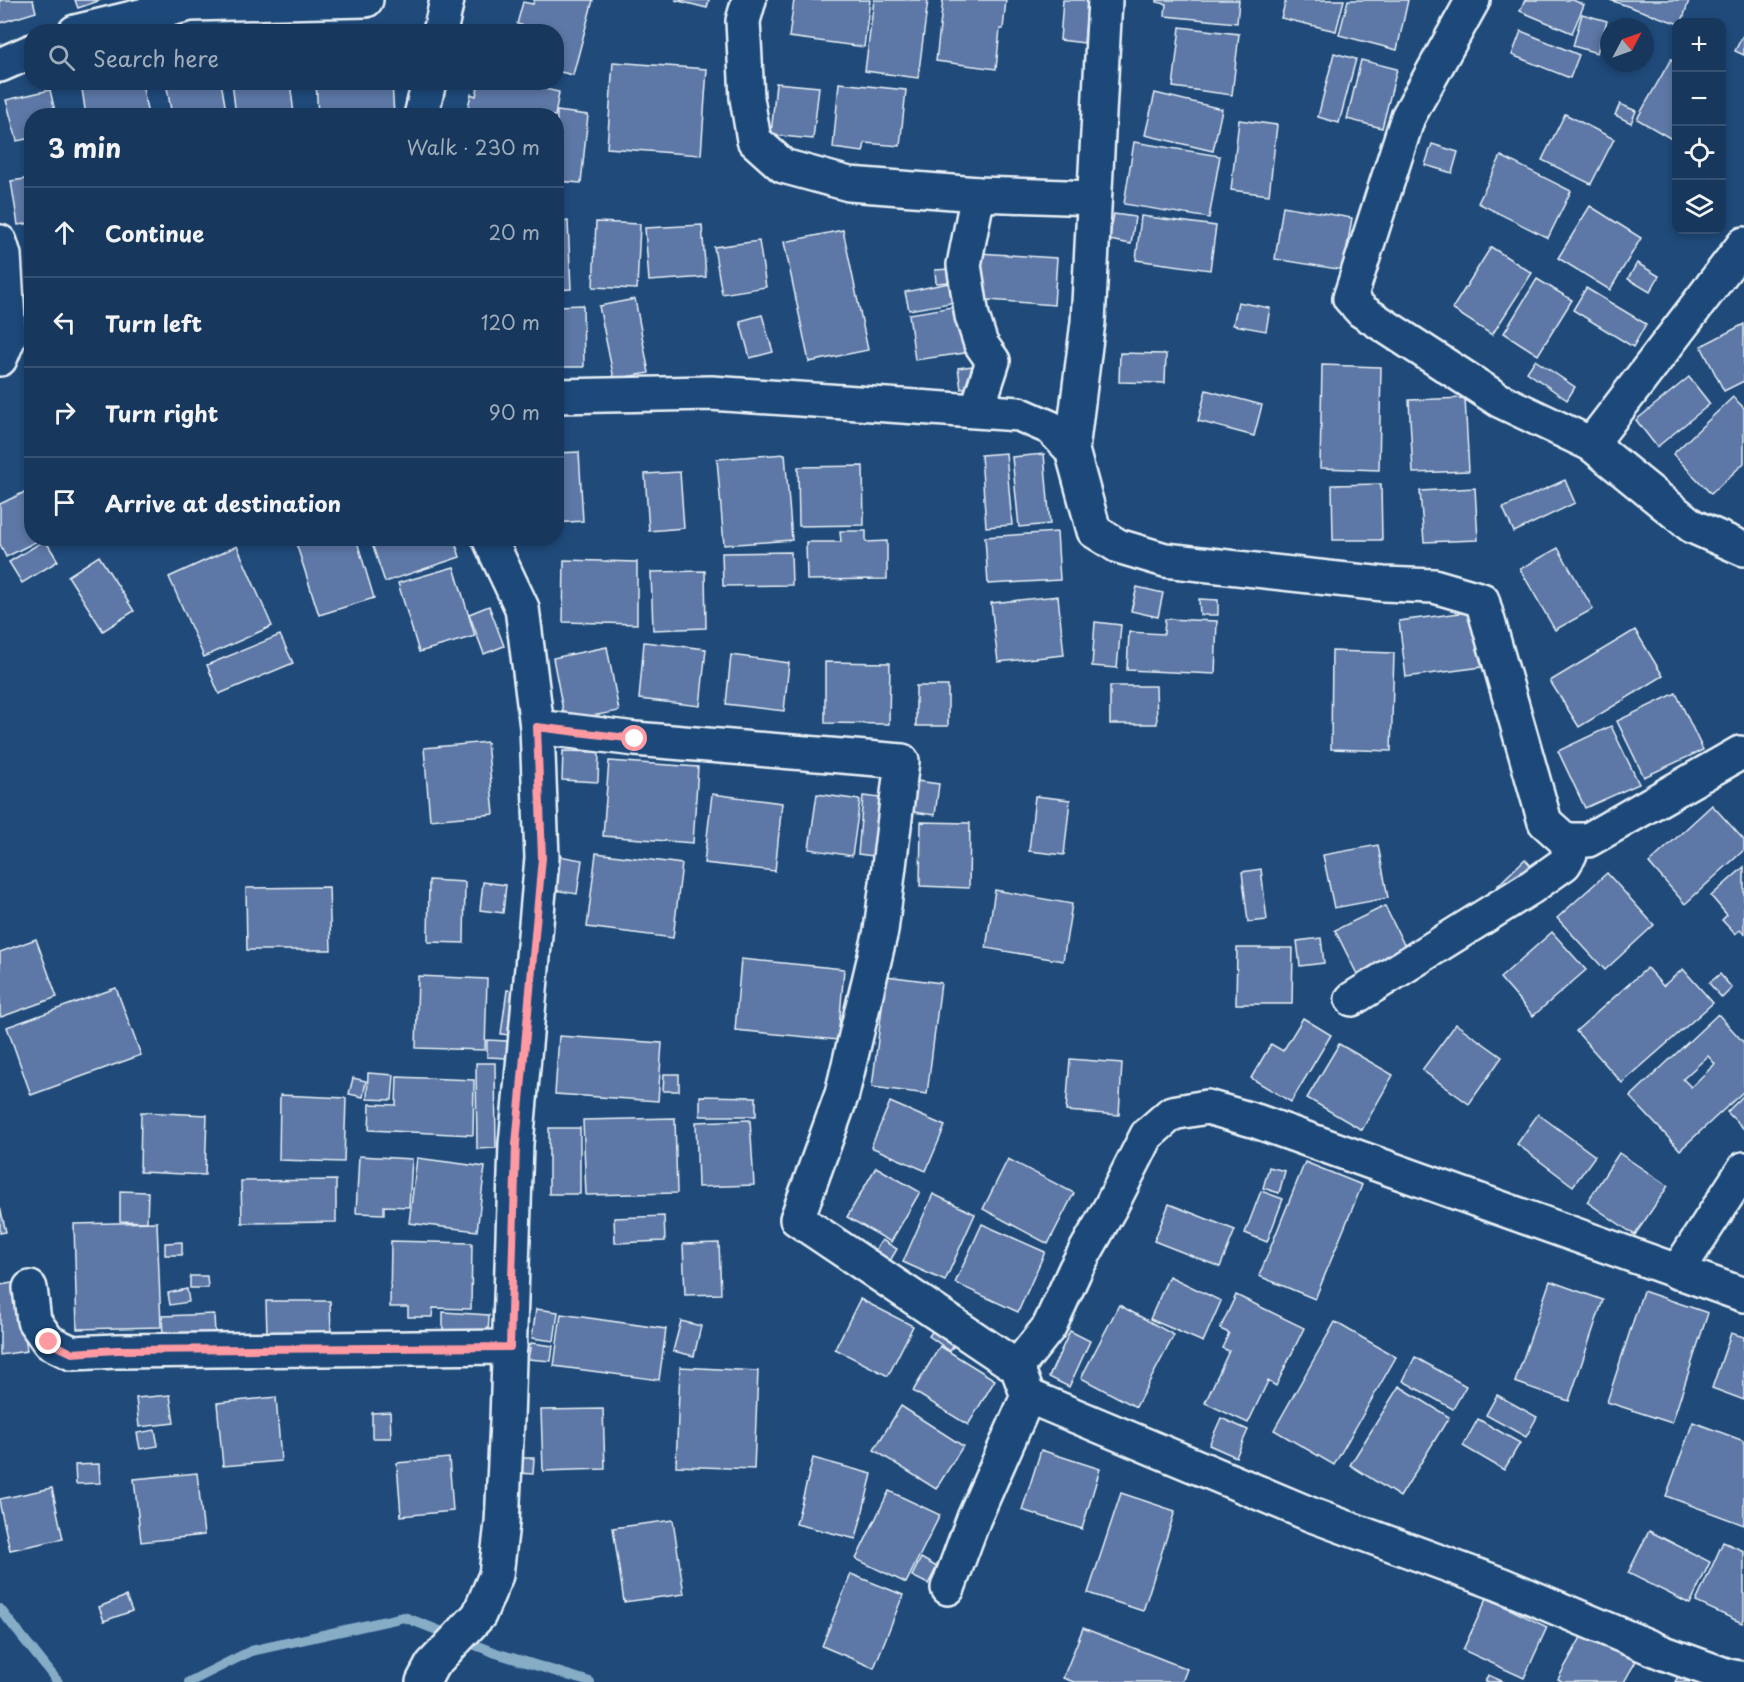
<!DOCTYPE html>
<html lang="en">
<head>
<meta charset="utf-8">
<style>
	body { margin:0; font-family:"Playpen Sans",sans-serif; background:#244365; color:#f1f3f6 }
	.controls { position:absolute; right:18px; top:18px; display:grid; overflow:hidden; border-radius:12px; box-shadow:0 3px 9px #0003 }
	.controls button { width:54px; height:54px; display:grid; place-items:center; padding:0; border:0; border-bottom:2px solid #365272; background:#17385c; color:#f1f3f6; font:30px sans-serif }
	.compass { position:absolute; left:1600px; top:18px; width:54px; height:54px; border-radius:50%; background:#17385c; box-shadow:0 3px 9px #0003; rotate:49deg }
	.stop { position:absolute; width:18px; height:18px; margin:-14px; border:4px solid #ff9aa2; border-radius:50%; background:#fff }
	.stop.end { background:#ff9aa2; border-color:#fff; box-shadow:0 2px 6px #0008 }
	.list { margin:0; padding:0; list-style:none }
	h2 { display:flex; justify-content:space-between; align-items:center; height:78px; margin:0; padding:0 24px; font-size:26px }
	h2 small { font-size:20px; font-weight:400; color:#9eacbb }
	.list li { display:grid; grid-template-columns:39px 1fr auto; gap:18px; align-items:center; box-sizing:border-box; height:90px; padding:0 24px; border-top:2px solid #365272 }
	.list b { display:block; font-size:22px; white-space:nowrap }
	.list em { font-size:20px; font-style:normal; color:#9eacbb }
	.icon { flex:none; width:33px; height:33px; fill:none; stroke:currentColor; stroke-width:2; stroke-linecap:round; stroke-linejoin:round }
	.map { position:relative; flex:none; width:1744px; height:1682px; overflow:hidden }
	.search { position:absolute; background:#17385c; box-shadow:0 3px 9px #0003; left:24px; top:24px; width:540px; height:66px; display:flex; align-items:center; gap:15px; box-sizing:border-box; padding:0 21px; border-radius:24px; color:#9eacbb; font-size:22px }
	.panel { position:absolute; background:#17385c; box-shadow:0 3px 9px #0003; left:24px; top:108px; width:540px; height:438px; border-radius:24px }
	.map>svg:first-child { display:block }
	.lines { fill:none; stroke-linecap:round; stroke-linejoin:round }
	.stream { stroke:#87acc6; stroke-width:10 }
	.building { fill:#5d78a6; stroke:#e8f1f8; stroke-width:1.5; fill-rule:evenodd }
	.minor-casing { stroke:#e8f1f8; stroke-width:38 }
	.minor { stroke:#1f4a7a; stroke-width:33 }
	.route { stroke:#ff9aa2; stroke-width:8 }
</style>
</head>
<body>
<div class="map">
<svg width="1744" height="1682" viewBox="0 0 1744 1682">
	<rect width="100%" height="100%" fill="#1f4a7a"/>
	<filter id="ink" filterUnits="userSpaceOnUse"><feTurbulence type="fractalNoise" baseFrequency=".0167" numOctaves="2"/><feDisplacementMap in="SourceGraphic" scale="12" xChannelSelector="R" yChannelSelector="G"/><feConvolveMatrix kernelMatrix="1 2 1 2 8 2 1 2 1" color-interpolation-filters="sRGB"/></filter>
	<g filter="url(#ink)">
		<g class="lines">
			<!-- stream -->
			<g class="stream">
				<polyline points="0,1609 58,1682"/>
				<polyline points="189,1682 251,1651 404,1617 496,1653 590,1682"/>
			</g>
		</g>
		<!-- building -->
		<g class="building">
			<polygon points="0,0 33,0 36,12 0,23"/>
			<polygon points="75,0 101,0 78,8"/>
			<polygon points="534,0 593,0 573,75 556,71 556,32 524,32 525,26 517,24 523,2 533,4"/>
			<polygon points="675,0 709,0 707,8"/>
			<polygon points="794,0 870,0 864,47 789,37"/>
			<polygon points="874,0 928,0 918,78 865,71"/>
			<polygon points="943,0 1006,0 1003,29 1000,29 996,69 936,61"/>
			<polygon points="1063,0 1088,0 1084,43 1060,40"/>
			<polygon points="1157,0 1239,0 1237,23 1165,16 1166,4 1157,2"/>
			<polygon points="1286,0 1344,0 1336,31 1281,18"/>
			<polygon points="1348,0 1408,0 1397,50 1339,35"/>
			<polygon points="1525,0 1573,0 1584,5 1572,33 1520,11"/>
			<polygon points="1610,0 1689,0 1682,22 1676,23"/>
			<polygon points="1582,14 1607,21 1597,53 1573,46"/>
			<polygon points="1180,27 1239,34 1232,95 1173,87"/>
			<polygon points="1521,31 1579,55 1570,78 1512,55"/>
			<polygon points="1744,33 1744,55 1735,51"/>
			<polygon points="1334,53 1356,59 1339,123 1318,117"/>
			<polygon points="1671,59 1676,62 1675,141 1637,119"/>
			<polygon points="1361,60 1397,69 1382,128 1347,119"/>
			<polygon points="613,62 707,69 701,155 607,148"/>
			<polygon points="81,82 142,82 148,116 86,116"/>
			<polygon points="166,82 221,82 226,111 199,116 172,116"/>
			<polygon points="232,82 290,82 294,114 277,116 236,116"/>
			<polygon points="316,82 392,82 394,116 318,116"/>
			<polygon points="479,82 512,82 559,92 555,116 466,116 471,94 476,96"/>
			<polygon points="776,83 819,87 813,139 771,135"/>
			<polygon points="839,83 906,90 900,146 865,143 863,152 833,148"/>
			<polygon points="50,90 56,116 32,116 32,138 17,141 6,100"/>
			<polygon points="1155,93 1222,109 1213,151 1145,135"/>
			<polygon points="1620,104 1636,111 1631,123 1615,115"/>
			<polygon points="557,111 588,115 581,183 556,181"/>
			<polygon points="1565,114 1614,139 1591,184 1542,160"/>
			<polygon points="1239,120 1277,125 1269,195 1231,190"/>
			<polygon points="1134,142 1220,156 1209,218 1124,204"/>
			<polygon points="1432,144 1458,152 1452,173 1425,165"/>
			<polygon points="1501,156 1571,191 1548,238 1478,203"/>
			<polygon points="32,178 32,223 18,225 11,181"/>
			<polygon points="1283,206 1352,218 1343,270 1275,259"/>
			<polygon points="1590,206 1641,238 1610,290 1558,258"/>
			<polygon points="1114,214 1135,217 1131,244 1109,240"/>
			<polygon points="1141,216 1216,226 1210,270 1136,260"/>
			<polygon points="556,221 568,221 571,289 556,290"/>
			<polygon points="596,222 640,224 637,289 593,287"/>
			<polygon points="702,225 706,277 649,281 645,228"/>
			<polygon points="843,230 868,350 809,362 784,242"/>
			<polygon points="759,241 766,287 722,294 714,247"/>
			<polygon points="1491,247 1532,273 1492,335 1452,309"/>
			<polygon points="979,253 1057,258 1054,305 976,299"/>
			<polygon points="1637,263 1659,276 1650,292 1628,279"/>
			<polygon points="949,269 950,282 936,283 935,270"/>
			<polygon points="1537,279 1572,300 1538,355 1504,333"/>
			<polygon points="958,281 962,301 909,310 905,292"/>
			<polygon points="1586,288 1646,324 1633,347 1573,310"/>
			<polygon points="635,299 649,373 614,379 599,306"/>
			<polygon points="1238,302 1270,308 1266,331 1233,325"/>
			<polygon points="583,305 584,367 556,367 556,306"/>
			<polygon points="965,305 972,352 915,360 909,314"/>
			<polygon points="762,315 773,352 750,358 740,321"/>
			<polygon points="1744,324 1744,381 1724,391 1701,346"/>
			<polygon points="1120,353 1166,354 1165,383 1119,382"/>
			<polygon points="1535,360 1575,387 1567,400 1527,372"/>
			<polygon points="980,365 983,386 961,389 958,368"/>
			<polygon points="1322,365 1381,367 1379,470 1320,468"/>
			<polygon points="1689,377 1710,404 1657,447 1636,420"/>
			<polygon points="1206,390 1262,405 1254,436 1198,421"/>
			<polygon points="1733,397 1744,408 1744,463 1711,494 1673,454"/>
			<polygon points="1465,398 1469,471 1413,473 1409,400"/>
			<polygon points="579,452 583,521 556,523 556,453"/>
			<polygon points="1006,453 1012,525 986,527 981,455"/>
			<polygon points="785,454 792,540 724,545 717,459"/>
			<polygon points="1044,454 1050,524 1019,527 1012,457"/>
			<polygon points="863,466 864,525 799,526 798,467"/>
			<polygon points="680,472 684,528 649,531 645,474"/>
			<polygon points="1565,480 1575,503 1514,532 1503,508"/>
			<polygon points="1381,484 1382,540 1333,540 1332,485"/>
			<polygon points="1475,488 1478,540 1424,542 1420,491"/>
			<polygon points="31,489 32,538 43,538 6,557 0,544 0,504"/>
			<polygon points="840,531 866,531 866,542 887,541 887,579 807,580 806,542 841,542"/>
			<polygon points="1057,532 1060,580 988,584 985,537"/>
			<polygon points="311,538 356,538 374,598 319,615 296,543"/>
			<polygon points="370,538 454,538 460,557 385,582"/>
			<polygon points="45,540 58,561 22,583 9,562"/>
			<polygon points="237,546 272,626 204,657 169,577"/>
			<polygon points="1558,548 1593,609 1555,630 1520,569"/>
			<polygon points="791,552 792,585 723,586 722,553"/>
			<polygon points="99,556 134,611 103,631 68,576"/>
			<polygon points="564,560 637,562 637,624 563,622"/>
			<polygon points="454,567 475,636 419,652 398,583"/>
			<polygon points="705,571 706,628 653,630 651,572"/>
			<polygon points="1137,587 1163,593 1158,617 1131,611"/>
			<polygon points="1058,596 1064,655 998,662 991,603"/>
			<polygon points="1199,599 1218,600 1218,615 1200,615"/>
			<polygon points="489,606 504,646 484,654 469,614"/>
			<polygon points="1475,611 1482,667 1406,677 1399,621"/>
			<polygon points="1165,619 1217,621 1215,674 1127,670 1129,632 1164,634"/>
			<polygon points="1095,622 1121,625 1117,668 1092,666"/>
			<polygon points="1635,630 1663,676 1579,727 1550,681"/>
			<polygon points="280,635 293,663 219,694 207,665"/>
			<polygon points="644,642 706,649 700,706 639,699"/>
			<polygon points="607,647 619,711 565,721 553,658"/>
			<polygon points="1332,651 1394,653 1391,751 1331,749"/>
			<polygon points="731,655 789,663 784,711 726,704"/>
			<polygon points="825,662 890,663 889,724 825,723"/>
			<rect x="916" y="686" width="32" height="40"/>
			<polygon points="1110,686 1156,686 1157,724 1110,724"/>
			<polygon points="1676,693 1703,750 1644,777 1617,721"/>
			<polygon points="1611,726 1639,784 1585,808 1558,751"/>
			<polygon points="487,742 494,814 430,820 424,748"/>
			<polygon points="563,751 599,752 598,782 562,780"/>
			<polygon points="609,761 698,767 693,843 603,836"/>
			<polygon points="917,781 939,784 935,815 913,812"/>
			<polygon points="712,794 782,803 775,871 704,863"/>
			<polygon points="817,794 860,800 852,856 809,849"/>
			<polygon points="863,796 888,799 881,857 858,854"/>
			<polygon points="1035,796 1070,800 1064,855 1029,851"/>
			<polygon points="1712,805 1744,840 1744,850 1685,904 1649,863"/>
			<polygon points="921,822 970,823 969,888 920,886"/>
			<polygon points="1378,845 1388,898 1334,908 1323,855"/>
			<polygon points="596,853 682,864 673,938 587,927"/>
			<polygon points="559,856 582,860 577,894 554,890"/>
			<polygon points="1525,859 1537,873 1510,898 1498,885"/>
			<polygon points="1744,867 1744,934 1740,930 1735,934 1722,920 1727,915 1711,896"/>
			<polygon points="1261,869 1267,920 1248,922 1242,872"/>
			<polygon points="1607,873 1654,925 1605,970 1557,918"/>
			<polygon points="429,880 465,882 464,943 428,942"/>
			<polygon points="483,882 506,885 503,913 480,910"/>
			<polygon points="329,887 331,950 247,950 246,888"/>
			<polygon points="995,890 1072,904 1063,961 986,948"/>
			<polygon points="1385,906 1408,953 1358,976 1335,930"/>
			<polygon points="1552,932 1586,970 1533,1016 1500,978"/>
			<polygon points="1321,938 1324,963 1300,966 1297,941"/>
			<polygon points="36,939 57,997 1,1017 0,1014 0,952"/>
			<polygon points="1237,948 1293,948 1292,1004 1236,1004"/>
			<polygon points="741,959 844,969 838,1040 735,1030"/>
			<polygon points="1647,968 1663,986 1683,969 1713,1003 1622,1083 1576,1031"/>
			<polygon points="1720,974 1732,988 1722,998 1709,983"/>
			<polygon points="418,976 487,979 485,1050 416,1048"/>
			<polygon points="886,976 941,983 927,1094 872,1087"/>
			<polygon points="116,988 141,1055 31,1095 7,1027"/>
			<polygon points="507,990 515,991 509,1035 501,1034"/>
			<path d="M1718 1014 1744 1043V1091L1680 1150 1630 1097ZM1708 1056 1715 1064 1691 1087 1683 1079Z"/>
			<polygon points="1303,1018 1331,1035 1291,1102 1251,1078 1271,1044 1283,1051"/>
			<polygon points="1456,1024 1502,1057 1469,1104 1422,1070"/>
			<polygon points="559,1036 662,1043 658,1101 555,1094"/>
			<polygon points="487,1040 507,1041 507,1058 487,1057"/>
			<polygon points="1339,1044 1393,1075 1362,1130 1307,1098"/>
			<polygon points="1070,1059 1122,1063 1119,1115 1066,1111"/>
			<polygon points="476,1063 495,1063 496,1148 477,1149"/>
			<polygon points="368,1073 394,1075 392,1100 367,1099"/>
			<polygon points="664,1074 679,1074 679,1091 663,1091"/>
			<polygon points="397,1077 474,1080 473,1135 369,1130 370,1104 396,1105"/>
			<polygon points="353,1078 366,1081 363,1097 349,1094"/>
			<polygon points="280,1095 346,1098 344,1162 279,1160"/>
			<polygon points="1744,1095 1744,1129 1727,1112"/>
			<polygon points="700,1096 756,1097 756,1116 700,1116"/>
			<polygon points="890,1102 945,1126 926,1171 871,1147"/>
			<polygon points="141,1112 207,1115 205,1175 140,1172"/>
			<polygon points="1538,1114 1595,1156 1573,1186 1517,1144"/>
			<polygon points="675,1118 677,1193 586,1195 583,1120"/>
			<polygon points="750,1120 754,1185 698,1187 696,1122"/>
			<rect x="549" y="1128" width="31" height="66"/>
			<polygon points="1619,1153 1668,1186 1635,1235 1587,1202"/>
			<polygon points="359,1156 412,1159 409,1207 384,1206 384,1214 356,1213"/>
			<polygon points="417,1158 485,1167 477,1231 409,1223"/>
			<polygon points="1008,1159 1074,1193 1048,1244 983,1209"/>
			<polygon points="1305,1162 1362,1185 1315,1299 1259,1276"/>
			<polygon points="876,1167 920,1192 891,1242 847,1217"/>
			<polygon points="1269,1167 1285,1171 1279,1193 1263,1188"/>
			<polygon points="336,1180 336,1222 242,1223 241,1181"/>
			<polygon points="120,1191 148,1192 147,1222 120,1221"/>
			<polygon points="1261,1191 1283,1199 1267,1242 1245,1233"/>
			<polygon points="933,1194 975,1214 945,1281 903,1262"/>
			<polygon points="1169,1204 1235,1230 1220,1267 1154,1241"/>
			<polygon points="0,1207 6,1232 0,1233"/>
			<polygon points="664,1216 665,1241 615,1243 614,1218"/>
			<polygon points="157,1222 161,1327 77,1329 74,1224"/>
			<polygon points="982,1224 1045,1252 1018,1312 955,1283"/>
			<polygon points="882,1240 897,1249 887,1266 871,1256"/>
			<polygon points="391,1241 472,1243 471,1309 433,1308 432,1317 408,1317 408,1307 390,1307"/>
			<polygon points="182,1242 182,1255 165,1255 165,1243"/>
			<polygon points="719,1243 721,1294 685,1295 683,1244"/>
			<polygon points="190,1276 207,1276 208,1288 190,1288"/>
			<polygon points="1169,1276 1221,1301 1203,1342 1150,1319"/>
			<polygon points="1550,1281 1603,1300 1569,1401 1515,1382"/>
			<polygon points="18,1282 27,1351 0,1355 0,1285"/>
			<polygon points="187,1289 189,1302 170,1305 168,1293"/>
			<polygon points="1643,1291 1708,1313 1672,1423 1607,1402"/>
			<polygon points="1236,1295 1304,1328 1276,1386 1268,1381 1248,1423 1205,1403 1229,1351 1222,1348 1229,1333 1220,1329"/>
			<polygon points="860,1299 913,1326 888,1376 835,1349"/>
			<polygon points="266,1301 330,1301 331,1334 267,1334"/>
			<polygon points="1119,1305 1174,1335 1136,1407 1081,1378"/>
			<polygon points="536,1309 558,1312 554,1341 532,1338"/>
			<polygon points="443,1312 489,1315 488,1336 443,1333"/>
			<polygon points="214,1314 215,1334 163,1336 162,1316"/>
			<polygon points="561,1314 666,1329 659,1380 554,1366"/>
			<polygon points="681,1321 701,1326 694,1356 673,1351"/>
			<polygon points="1335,1322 1396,1357 1334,1465 1274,1430"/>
			<polygon points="937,1325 958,1340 950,1351 929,1336"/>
			<polygon points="1070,1331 1090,1341 1069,1387 1049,1377"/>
			<polygon points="1731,1333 1744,1337 1744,1400 1712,1388"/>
			<polygon points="531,1343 553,1346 551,1361 528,1359"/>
			<polygon points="940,1346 995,1380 968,1425 913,1391"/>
			<polygon points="1415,1357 1466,1386 1453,1409 1403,1381"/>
			<polygon points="680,1367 758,1371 754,1469 676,1466"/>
			<polygon points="1399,1386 1449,1417 1400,1497 1350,1465"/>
			<polygon points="170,1395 174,1423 139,1427 136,1398"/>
			<polygon points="1497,1395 1537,1417 1526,1437 1486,1415"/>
			<polygon points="276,1397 281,1461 223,1466 217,1403"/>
			<polygon points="901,1406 963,1446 936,1489 874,1450"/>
			<polygon points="603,1409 605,1469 543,1471 541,1410"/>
			<polygon points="390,1412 391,1438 372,1438 372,1413"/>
			<polygon points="1221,1418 1248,1430 1236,1457 1209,1445"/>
			<polygon points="1478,1419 1520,1443 1504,1470 1463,1446"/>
			<polygon points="1693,1422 1744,1441 1744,1525 1666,1496"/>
			<polygon points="155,1430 158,1446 140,1449 137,1433"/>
			<polygon points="1041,1450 1100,1469 1082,1529 1022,1510"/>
			<polygon points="449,1458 453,1511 401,1516 397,1463"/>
			<polygon points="518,1458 534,1458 533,1474 518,1473"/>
			<polygon points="813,1458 872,1474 856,1539 796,1524"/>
			<polygon points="99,1464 100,1483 76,1484 75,1465"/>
			<polygon points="197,1473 204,1535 141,1542 134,1479"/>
			<polygon points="52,1488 63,1539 10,1550 0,1506 0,1499"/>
			<polygon points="889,1491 940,1515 906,1583 856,1559"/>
			<polygon points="1121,1493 1175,1511 1143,1611 1088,1593"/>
			<polygon points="673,1520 684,1594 624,1602 613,1528"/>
			<polygon points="1649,1531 1710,1562 1690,1604 1628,1573"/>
			<polygon points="1723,1542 1744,1551 1744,1619 1742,1623 1696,1602"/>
			<polygon points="921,1558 937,1567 928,1584 912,1576"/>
			<polygon points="851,1574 903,1595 874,1668 822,1646"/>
			<polygon points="126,1596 132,1611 104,1621 99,1607"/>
			<polygon points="1487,1598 1547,1627 1524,1678 1463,1650"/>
			<polygon points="1083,1628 1187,1669 1182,1682 1074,1682 1063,1678"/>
			<polygon points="1584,1632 1636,1661 1624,1682 1563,1682 1558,1679"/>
			<polygon points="1680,1673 1694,1682 1675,1682"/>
			<polygon points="1488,1675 1504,1682 1485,1682"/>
		</g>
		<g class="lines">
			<!-- minor casing -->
			<g class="minor-casing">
				<g id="minor">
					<polyline points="749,0 743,21 747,98 754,140 783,166 849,184 978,194 1094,198"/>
					<polyline points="1105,0 1088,322 1072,450 1094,531 1118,546 1165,560 1383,584 1434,586 1482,600 1545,822 1565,840 1570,854 1564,864 1530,888 1352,999"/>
					<polyline points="1473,0 1408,117 1350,298 1362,311 1499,400 1591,444 1692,526 1744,549"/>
					<polyline points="75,32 190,4 366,0"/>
					<polyline points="440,32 447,0"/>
					<polyline points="0,65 32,51"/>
					<polyline points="421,116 429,82"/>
					<polyline points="0,242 4,255 9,337 0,359"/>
					<polyline points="556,396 711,393 1019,414 1051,428 1072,450"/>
					<polyline points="977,410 993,361 981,344 972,316 964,265 978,194"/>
					<polyline points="1591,444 1744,244"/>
					<polyline points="537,727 635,739 902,761 881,931 842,1094 797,1219 1017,1367 1028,1396 974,1518 948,1588"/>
					<polyline points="1565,840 1588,840 1740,753"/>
					<polyline points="1677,1272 1744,1169"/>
					<polyline points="30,1288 34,1321 49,1342 72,1353 117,1351 510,1347"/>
					<polyline points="1017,1367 1049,1327 1076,1268 1111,1206 1147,1135 1172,1113 1207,1107 1256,1121 1744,1295"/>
					<polyline points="1028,1396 1312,1515 1500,1584 1664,1653 1728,1676 1744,1679"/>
					<polyline points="423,1682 432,1665 479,1615 496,1575 502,1523 507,1421 516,1144 542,858 537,727 522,608 489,538"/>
				</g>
			</g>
			<!-- minor -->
			<use href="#minor" class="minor"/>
		</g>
	</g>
	<g class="lines" filter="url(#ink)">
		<!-- route -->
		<polyline class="route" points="49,1342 72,1353 117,1350 510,1347 516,1144 542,858 537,727 635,739"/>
	</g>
</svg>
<div class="controls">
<button>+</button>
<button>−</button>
<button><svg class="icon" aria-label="locate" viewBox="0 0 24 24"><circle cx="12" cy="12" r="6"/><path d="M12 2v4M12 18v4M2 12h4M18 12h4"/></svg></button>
<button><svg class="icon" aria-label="layers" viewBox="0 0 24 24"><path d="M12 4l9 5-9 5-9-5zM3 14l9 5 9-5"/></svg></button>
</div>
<svg class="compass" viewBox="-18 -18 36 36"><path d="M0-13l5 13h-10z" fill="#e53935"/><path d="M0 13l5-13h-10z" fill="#9eacbb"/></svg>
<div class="stop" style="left:635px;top:739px"></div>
<div class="stop end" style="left:49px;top:1342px"></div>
<div class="search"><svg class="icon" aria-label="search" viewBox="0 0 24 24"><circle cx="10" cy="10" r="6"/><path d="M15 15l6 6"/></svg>Search here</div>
<section class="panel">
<h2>3 min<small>Walk · 230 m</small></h2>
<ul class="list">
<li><svg class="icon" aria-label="ahead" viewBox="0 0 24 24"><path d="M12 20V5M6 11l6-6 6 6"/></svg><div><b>Continue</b></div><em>20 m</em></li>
<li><svg class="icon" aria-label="left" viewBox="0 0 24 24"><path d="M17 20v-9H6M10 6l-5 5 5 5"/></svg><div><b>Turn left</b></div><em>120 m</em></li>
<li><svg class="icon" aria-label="right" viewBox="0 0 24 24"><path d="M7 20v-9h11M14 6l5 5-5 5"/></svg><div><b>Turn right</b></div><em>90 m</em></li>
<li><svg class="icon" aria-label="arrive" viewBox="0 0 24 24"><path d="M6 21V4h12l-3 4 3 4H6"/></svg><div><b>Arrive at destination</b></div></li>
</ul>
</section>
</div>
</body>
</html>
